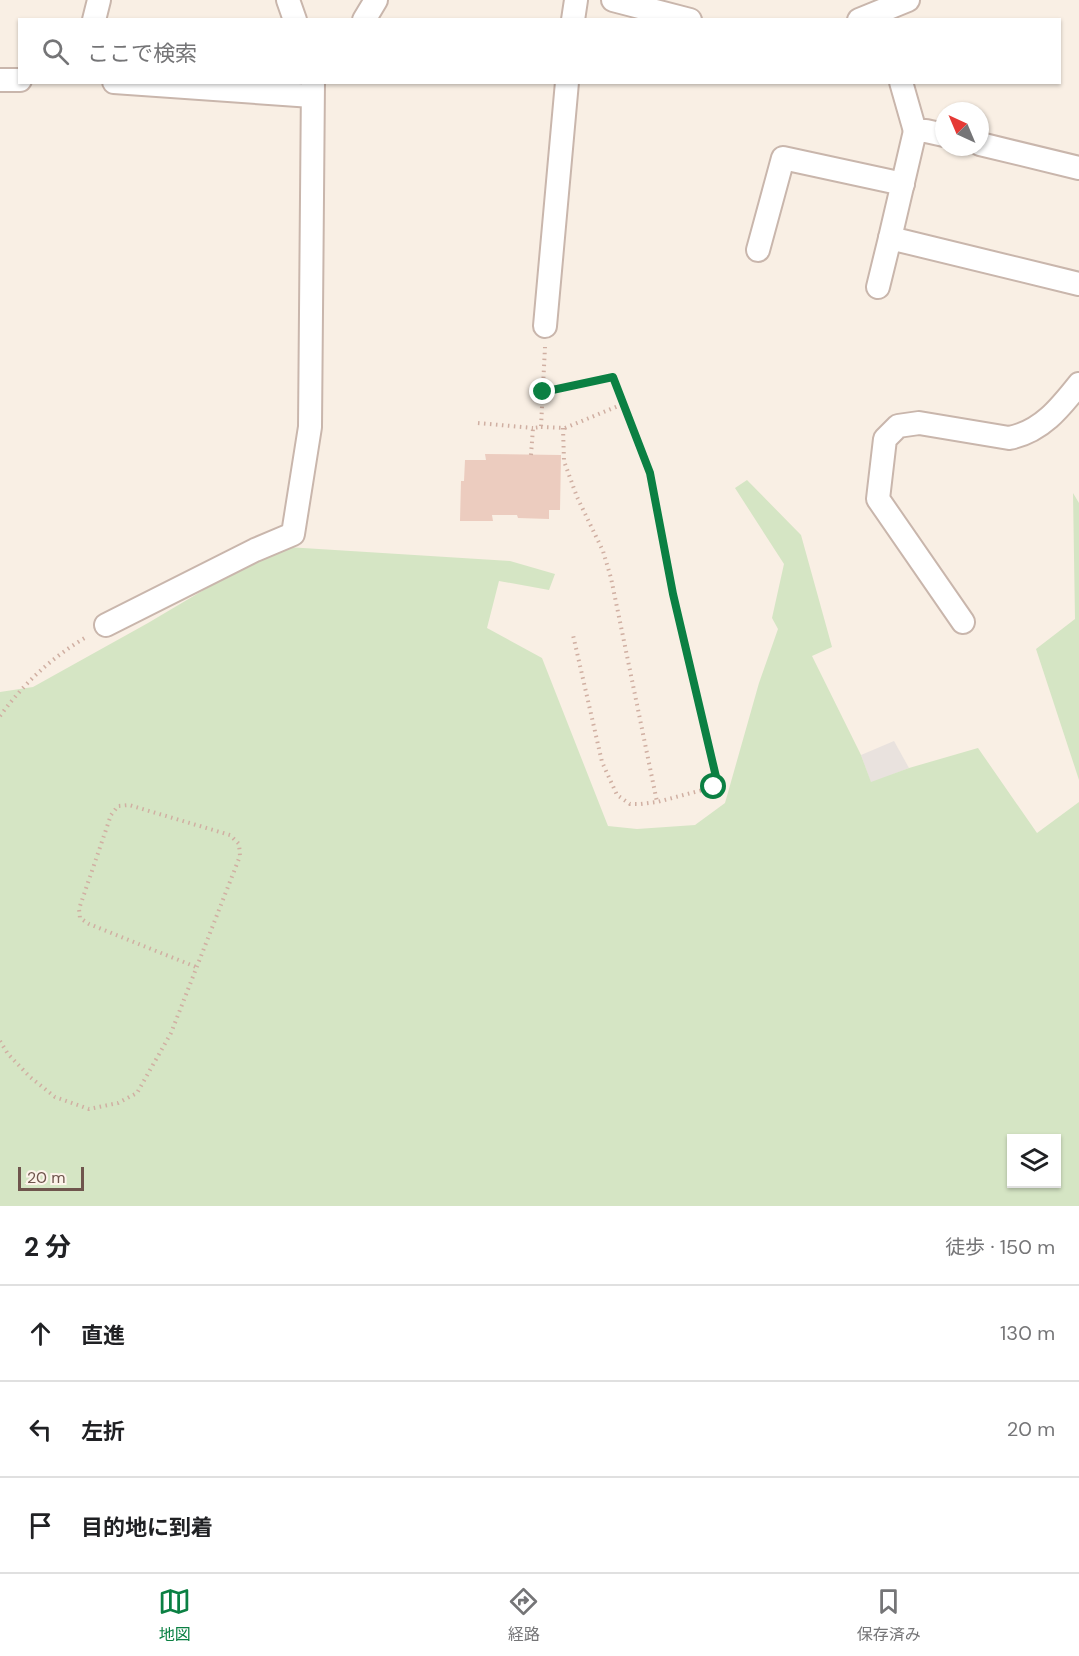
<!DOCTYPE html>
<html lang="ja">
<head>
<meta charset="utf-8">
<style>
	body { margin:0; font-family:"DM Sans","Noto Sans JP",sans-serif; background:#f6f6f6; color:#202124 }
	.controls { position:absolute; right:18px; bottom:18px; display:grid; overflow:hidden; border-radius:0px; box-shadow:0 2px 4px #0004 }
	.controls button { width:54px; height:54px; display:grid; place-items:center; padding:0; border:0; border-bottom:2px solid #e0e0e0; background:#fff; color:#202124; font:30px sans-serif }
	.compass { position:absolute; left:935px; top:102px; width:54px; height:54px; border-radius:50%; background:#fff; box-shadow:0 2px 4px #0004; rotate:316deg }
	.scale { position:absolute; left:18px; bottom:15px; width:66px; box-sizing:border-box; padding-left:6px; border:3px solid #6f554d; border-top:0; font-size:16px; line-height:21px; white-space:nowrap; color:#6f554d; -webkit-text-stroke:4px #fdf3ea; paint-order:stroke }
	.stop { position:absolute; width:18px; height:18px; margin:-14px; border:4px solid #0b8043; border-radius:50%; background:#fff }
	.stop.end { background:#0b8043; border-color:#fff; box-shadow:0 2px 6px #0008 }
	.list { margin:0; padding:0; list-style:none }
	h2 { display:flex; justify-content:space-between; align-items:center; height:78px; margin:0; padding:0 24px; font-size:26px }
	h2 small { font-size:20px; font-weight:400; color:#757577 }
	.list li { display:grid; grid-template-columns:39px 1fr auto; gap:18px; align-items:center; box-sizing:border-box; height:96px; padding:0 24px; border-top:2px solid #e0e0e0 }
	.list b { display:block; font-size:22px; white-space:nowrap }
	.list em { font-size:20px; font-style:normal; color:#757577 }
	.icon { flex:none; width:33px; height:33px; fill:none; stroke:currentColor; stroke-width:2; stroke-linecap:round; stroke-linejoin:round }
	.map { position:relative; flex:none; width:1079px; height:1206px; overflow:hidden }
	.search { position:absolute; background:#fff; box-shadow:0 2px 4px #0004; left:18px; right:18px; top:18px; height:66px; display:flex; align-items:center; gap:15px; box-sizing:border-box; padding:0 21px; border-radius:0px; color:#757577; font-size:22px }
	.sheet { height:366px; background:#fff }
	nav { display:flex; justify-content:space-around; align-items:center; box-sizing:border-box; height:84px; border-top:2px solid #e0e0e0; background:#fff; font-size:16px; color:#757577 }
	nav a { display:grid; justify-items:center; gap:3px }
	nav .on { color:#0b8043 }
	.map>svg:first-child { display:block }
	.industrial { fill:#e9e2de }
	.green { fill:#d5e5c4; fill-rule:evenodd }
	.building { fill:#ecccbf }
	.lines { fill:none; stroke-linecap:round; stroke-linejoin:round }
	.minor-casing { stroke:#c9b6ac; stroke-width:26 }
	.path { stroke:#d0afa2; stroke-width:4; stroke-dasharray:1.5 4.5; stroke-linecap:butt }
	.minor { stroke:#fff; stroke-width:22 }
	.route { stroke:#0b8043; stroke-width:8 }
</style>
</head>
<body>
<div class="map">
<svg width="1079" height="1206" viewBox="0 0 1079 1206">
	<rect width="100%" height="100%" fill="#f9efe4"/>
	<!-- industrial -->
	<polygon class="industrial" points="894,741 909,768 871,783 861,755"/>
	<!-- green -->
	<g class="green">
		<path d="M747 480 801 535 832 647 812 656 861 755 871 782 909 768 978 748 1037 833 1079 802V1206H0V692L33 687 148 623 261 556 287 547 510 561 555 574 549 590 499 581 487 628 542 658 608 826 637 829 695 825 725 803 759 683 778 629 772 618 784 564 735 488ZM1012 1138H1056V1184H1012Z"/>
		<polygon points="1073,493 1079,503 1079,780 1036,649 1075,619"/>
	</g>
	<!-- building -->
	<polygon class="building" points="485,454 561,455 560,510 549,510 549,519 518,518 517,515 492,515 493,521 460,521 461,481 464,481 465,460 486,460"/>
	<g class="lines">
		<!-- minor casing -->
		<g class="minor-casing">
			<g id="minor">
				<polyline points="288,0 295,20"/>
				<polyline points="613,0 690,20"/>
				<polyline points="94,20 99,0"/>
				<polyline points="364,20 376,0"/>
				<polyline points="573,20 576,0"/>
				<polyline points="859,20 908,0"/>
				<polyline points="0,80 20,80"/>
				<polyline points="114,82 312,96"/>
				<polyline points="901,82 915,131"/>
				<polyline points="980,144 1079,168"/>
				<polyline points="890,238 915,131 926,131 944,135"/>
				<polyline points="758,250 783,158 903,184"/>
				<polyline points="878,287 890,238 1079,284"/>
				<polyline points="545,326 567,82"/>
				<path d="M963 622 878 499 885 439 898 426 919 423 1009 438C1041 432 1060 408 1079 384"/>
				<polyline points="106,625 255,550 293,534 310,427 313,82"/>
			</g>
		</g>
		<!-- path -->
		<g class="path">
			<polyline points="543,392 613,377 650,473 673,595 717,781 714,787 657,802 641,804 630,804 617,795 602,762 573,635"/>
			<polyline points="478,423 533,428"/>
			<polyline points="541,427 565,428 623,404"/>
			<polyline points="563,428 564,461 577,497 603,551 611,578 657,802"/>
			<polyline points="531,455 533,428 541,427 545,347"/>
			<path d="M0 716C24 683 52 657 88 636"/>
			<polyline points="0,1041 8,1054 30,1077 55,1097 89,1109 118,1103 137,1093 171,1033 240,856 239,844 230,835 129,805 118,806 111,815 79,909 80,918 89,924 196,967"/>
		</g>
		<!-- minor -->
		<use href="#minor" class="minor"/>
	</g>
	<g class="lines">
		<!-- route -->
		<polyline class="route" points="543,392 613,377 650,473 673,594 717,781 714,787"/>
	</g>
</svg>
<div class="controls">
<button><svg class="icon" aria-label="layers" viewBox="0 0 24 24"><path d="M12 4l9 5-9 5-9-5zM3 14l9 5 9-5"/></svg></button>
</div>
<svg class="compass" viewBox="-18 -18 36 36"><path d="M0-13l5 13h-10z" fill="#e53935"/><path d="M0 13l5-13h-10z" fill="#757577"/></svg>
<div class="scale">20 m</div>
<div class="stop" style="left:714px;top:787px"></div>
<div class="stop end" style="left:543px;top:392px"></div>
<div class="search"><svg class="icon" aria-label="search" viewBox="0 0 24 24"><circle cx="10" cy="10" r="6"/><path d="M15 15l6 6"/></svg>ここで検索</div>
</div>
<section class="sheet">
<h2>2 分<small>徒歩 · 150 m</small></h2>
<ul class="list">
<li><svg class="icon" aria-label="ahead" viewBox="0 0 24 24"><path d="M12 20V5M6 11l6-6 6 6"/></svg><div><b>直進</b></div><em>130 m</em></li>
<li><svg class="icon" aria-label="left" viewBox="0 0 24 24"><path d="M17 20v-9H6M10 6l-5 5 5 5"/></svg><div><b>左折</b></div><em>20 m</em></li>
<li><svg class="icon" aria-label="arrive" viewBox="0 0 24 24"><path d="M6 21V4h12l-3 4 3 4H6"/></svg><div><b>目的地に到着</b></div></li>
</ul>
</section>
<nav>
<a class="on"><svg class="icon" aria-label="map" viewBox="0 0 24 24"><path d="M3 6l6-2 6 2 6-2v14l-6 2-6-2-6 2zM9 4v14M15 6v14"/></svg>地図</a>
<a><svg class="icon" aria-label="directions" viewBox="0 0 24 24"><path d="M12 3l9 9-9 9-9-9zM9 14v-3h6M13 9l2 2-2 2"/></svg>経路</a>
<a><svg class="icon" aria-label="saved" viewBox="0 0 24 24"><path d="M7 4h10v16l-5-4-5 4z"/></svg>保存済み</a>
</nav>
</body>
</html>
